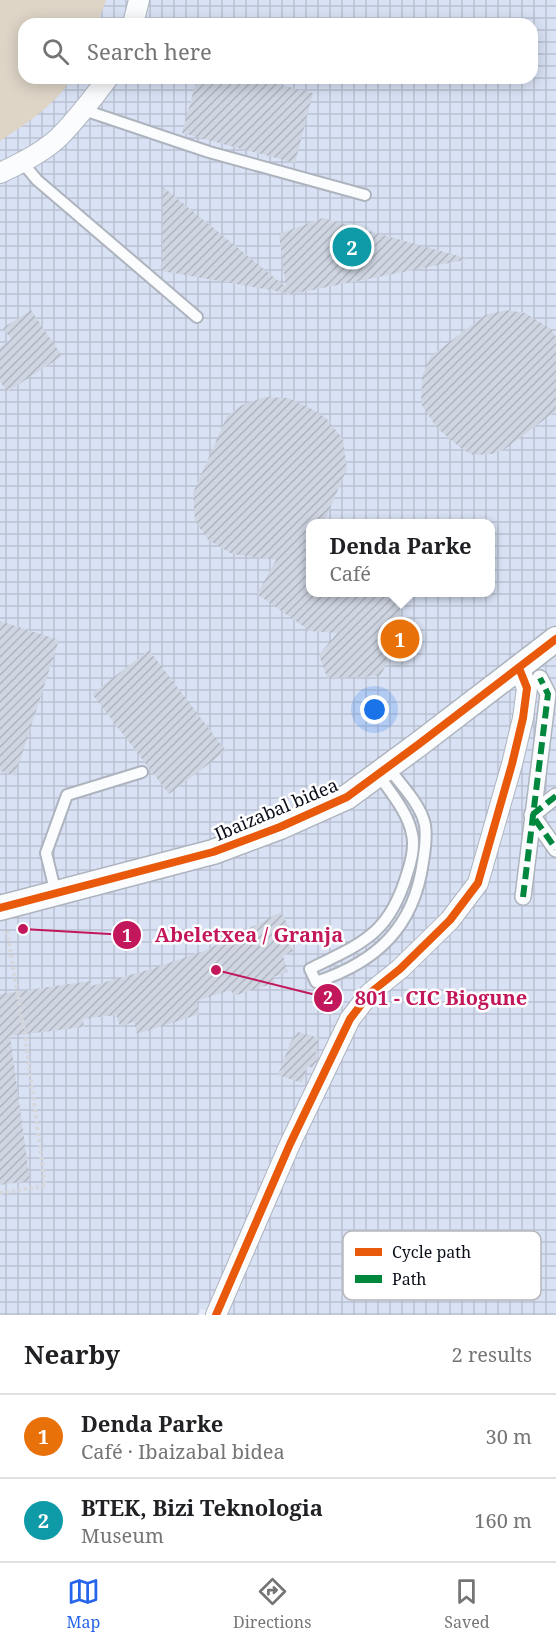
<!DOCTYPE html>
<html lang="en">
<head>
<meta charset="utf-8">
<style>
	body { margin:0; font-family:"Noto Serif",serif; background:#f6f6f6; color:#202124 }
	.you { position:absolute; left:375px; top:710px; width:21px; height:21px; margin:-15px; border:4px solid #fff; border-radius:50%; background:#1a73e8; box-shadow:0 0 0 9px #1a73e833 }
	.badge { display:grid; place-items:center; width:39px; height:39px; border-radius:50%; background:#2563eb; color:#fff; font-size:20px; font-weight:700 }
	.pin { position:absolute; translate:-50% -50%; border:3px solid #fff; box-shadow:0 2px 6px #0006 }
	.popup { position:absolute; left:306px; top:519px; width:189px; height:78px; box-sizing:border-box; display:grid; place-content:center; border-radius:12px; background:#fff; filter:drop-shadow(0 2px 4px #0005); font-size:20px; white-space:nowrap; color:#757577 }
	.popup b { font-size:22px; color:#202124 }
	.popup::after { content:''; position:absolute; left:50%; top:100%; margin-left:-12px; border:12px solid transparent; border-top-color:#fff }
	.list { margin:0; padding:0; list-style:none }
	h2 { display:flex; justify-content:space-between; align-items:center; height:78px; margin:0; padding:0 24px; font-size:26px }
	h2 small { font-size:20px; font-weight:400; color:#757577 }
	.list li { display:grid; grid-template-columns:39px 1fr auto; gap:18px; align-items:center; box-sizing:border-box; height:84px; padding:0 24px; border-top:2px solid #e0e0e0 }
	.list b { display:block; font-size:22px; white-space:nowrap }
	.list p { margin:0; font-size:20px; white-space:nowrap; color:#757577 }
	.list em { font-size:20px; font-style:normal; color:#757577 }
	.icon { flex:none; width:33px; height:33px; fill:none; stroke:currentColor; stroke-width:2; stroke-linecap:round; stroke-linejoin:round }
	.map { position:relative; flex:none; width:556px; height:1315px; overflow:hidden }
	.search { position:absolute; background:#fff; box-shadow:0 3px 15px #0003; left:18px; right:18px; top:18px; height:66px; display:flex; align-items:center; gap:15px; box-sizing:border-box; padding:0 21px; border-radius:18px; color:#757577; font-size:22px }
	.sheet { height:246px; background:#fff }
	nav { display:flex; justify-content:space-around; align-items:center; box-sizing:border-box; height:84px; border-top:2px solid #e0e0e0; background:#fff; font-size:16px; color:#757577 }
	nav a { display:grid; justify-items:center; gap:3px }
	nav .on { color:#2563eb }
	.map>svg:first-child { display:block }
	.industrial { fill:url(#industrial-grid); fill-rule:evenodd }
	.green { fill:#ded5c7 }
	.building { fill:url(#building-hatch) }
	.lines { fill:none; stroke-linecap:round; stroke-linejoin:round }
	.service-casing { stroke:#aeb4be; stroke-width:14 }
	.pedestrian-casing { stroke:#aeb4be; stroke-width:18 }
	.minor-casing { stroke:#aeb4be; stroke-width:22 }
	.tertiary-casing { stroke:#aeb4be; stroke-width:27 }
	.path { stroke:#d5d7da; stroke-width:4; stroke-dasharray:3 3; stroke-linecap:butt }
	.service { stroke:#fbfcfe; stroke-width:10 }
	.pedestrian { stroke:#fbfcfe; stroke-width:15 }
	.minor { stroke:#fbfcfe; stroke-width:20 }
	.tertiary { stroke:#fbfcfe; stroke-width:24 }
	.quiet { stroke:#00873e; stroke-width:6; stroke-dasharray:12 6; stroke-linecap:butt }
	.cycleway-casing { stroke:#fff; stroke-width:11 }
	.cycleway { stroke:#e8590c; stroke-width:8 }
	.labels { text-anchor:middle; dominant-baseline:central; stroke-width:5; stroke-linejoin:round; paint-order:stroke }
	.street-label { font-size:18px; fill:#090e19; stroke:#fff }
	.key { fill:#fff; stroke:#b5b7ba; stroke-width:1.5 }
	.key-label { font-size:16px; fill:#090e19 }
	.leader { fill:none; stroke:#c2185b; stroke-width:2 }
	.callout-dot { fill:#c2185b; stroke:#fff; stroke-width:2 }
	.mark-label { font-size:18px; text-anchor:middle; font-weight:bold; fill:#fff }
	.callout-label { font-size:20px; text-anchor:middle; font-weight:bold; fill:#c2185b; stroke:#fff; stroke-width:5; stroke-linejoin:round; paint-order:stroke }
</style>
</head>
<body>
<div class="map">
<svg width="556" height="1315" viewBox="0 0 556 1315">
	<defs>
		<pattern id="industrial-grid" width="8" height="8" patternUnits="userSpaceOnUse" patternTransform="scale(1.5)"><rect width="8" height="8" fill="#d9e2f5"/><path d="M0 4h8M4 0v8" fill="none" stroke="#b9c1d1"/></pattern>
		<pattern id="building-hatch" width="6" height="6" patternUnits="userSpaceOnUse" patternTransform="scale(1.5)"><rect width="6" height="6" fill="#cfd6e2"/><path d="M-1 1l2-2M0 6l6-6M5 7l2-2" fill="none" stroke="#b0b6c1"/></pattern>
	</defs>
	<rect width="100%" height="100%" fill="#e7edf8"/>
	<!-- industrial -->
	<path class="industrial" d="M0 0H556V1315H225L201 1309 198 1315H0ZM24 24H532V78H24ZM310 524H490V592H310Z"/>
	<!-- green -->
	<path class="green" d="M0 0H106L97 24H24V78H72C54 106 27 123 0 141Z"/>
	<!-- building -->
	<g class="building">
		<polygon points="197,78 254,78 313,93 295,163 182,133"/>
		<polygon points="163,187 286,287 279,234 323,218 469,259 287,295 287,293 162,271"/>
		<polygon points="31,310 62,356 7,392 0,381 0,347 11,339 3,328"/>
		<polygon points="506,310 525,313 551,329 556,337 556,411 505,449 492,454 473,455 462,449 437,428 421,404 422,376 431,356 485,315"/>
		<polygon points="265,397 288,398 310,408 326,418 343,439 347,469 323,524 310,524 310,592 397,592 401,603 400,639 380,676 327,678 319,655 337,633 310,631 257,594 276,560 232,554 208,540 195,521 193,493 227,416 242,405"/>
		<polygon points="0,621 59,640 15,776 0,771"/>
		<polygon points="149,650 226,751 169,794 92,694"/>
		<polygon points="281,912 289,927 283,930 293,951 283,956 288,972 273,977 275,983 233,996 231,990 196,1001 200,1014 137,1034 134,1022 120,1026 116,1015 83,1019 84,1027 10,1036 30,1181 0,1185 0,994 90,981 91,986 151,969 204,951"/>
		<polygon points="298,1032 319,1038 315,1052 320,1053 313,1068 307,1066 302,1083 278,1075 290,1043"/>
	</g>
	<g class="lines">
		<!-- service casing -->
		<g class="service-casing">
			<g id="service">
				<polyline points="84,110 209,152 365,195"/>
				<polyline points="22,162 37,180 197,317"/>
				<path d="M378 774C390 792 408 812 412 834 415 846 411 862 407 874 389 935 362 943 310 969L316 982C377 962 414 927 423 862 425 850 427 837 425 825 421 804 400 784 388 767"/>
				<polyline points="56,894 46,853 67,795 142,772"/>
			</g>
		</g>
		<!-- pedestrian casing -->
		<g class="pedestrian-casing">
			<g id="pedestrian">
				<polyline points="556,796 532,815 556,849"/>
				<polyline points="523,897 548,694 540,678"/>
			</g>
		</g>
		<!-- minor casing -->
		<g class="minor-casing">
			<g id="minor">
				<polyline points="133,24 139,0"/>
				<path d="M0 173C19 164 40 154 57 139 76 121 92 99 108 78"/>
				<polyline points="216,1315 290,1144 350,1019 370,993 400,969 450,920 478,883 512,764 523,718 527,688 519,668"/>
			</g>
		</g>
		<!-- tertiary casing -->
		<g class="tertiary-casing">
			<polyline id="tertiary" points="0,908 213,852 280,827 347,797 419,744 556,639"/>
		</g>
		<!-- path -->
		<polyline class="path" points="0,1193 45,1186 26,1043 7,931"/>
		<!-- service -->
		<use href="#service" class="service"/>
		<!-- pedestrian -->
		<use href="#pedestrian" class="pedestrian"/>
		<!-- minor -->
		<use href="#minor" class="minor"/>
		<!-- tertiary -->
		<use href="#tertiary" class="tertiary"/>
		<!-- quiet -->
		<g class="quiet">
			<polyline points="556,796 532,815 556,849"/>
			<polyline points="523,897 548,694 540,678"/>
		</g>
		<!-- cycleway casing -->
		<g class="cycleway-casing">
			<g id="cycleway">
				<polyline points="0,908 213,852 280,827 347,797 419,744 556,639"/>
				<polyline points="216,1315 290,1144 350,1019 370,993 400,969 450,920 478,883 512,764 523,718 527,688 519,668"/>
			</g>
		</g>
		<!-- cycleway -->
		<use href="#cycleway" class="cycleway"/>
	</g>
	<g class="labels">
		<!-- street labels -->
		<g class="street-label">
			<text transform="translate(276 809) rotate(-23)">Ibaizabal bidea</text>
		</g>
	</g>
	<!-- legend -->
	<rect x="343" y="1231" width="198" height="69" rx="9" class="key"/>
	<rect x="355" y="1248" width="27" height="8" fill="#e8590c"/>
	<rect x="355" y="1275" width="27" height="8" fill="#00873e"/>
	<g class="key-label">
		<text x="392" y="1258">Cycle path</text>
		<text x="392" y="1285">Path</text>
	</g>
	<!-- callouts -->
	<path class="leader" d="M23 929L127 935M216 970L328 998"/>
	<g class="callout-dot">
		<circle cx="23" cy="929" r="6"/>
		<circle cx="216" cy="970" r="6"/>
		<circle cx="127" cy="935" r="15"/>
		<circle cx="328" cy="998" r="15"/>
	</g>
	<g class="mark-label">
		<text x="127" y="942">1</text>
		<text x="328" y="1004">2</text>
	</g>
	<g class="callout-label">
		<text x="249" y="942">Abeletxea / Granja</text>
		<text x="441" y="1005">801 - CIC Biogune</text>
	</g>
</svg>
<div class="you"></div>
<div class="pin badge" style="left:400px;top:639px;background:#e8710a">1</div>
<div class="popup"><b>Denda Parke</b>Café</div>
<div class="pin badge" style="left:352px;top:247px;background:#0f9aa8">2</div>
<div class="search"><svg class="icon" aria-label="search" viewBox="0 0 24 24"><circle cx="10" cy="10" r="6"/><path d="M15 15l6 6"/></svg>Search here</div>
</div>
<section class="sheet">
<h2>Nearby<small>2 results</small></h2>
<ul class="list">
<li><span class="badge" style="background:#e8710a">1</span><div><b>Denda Parke</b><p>Café · Ibaizabal bidea</p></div><em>30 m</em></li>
<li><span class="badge" style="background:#0f9aa8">2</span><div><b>BTEK, Bizi Teknologia</b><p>Museum</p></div><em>160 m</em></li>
</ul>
</section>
<nav>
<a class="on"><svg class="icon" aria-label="map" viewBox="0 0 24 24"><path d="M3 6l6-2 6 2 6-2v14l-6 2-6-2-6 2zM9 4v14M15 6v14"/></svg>Map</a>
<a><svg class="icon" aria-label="directions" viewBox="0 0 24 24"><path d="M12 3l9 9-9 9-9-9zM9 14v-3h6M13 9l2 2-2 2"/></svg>Directions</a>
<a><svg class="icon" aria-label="saved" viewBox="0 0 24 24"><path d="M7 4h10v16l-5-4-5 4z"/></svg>Saved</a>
</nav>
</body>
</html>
